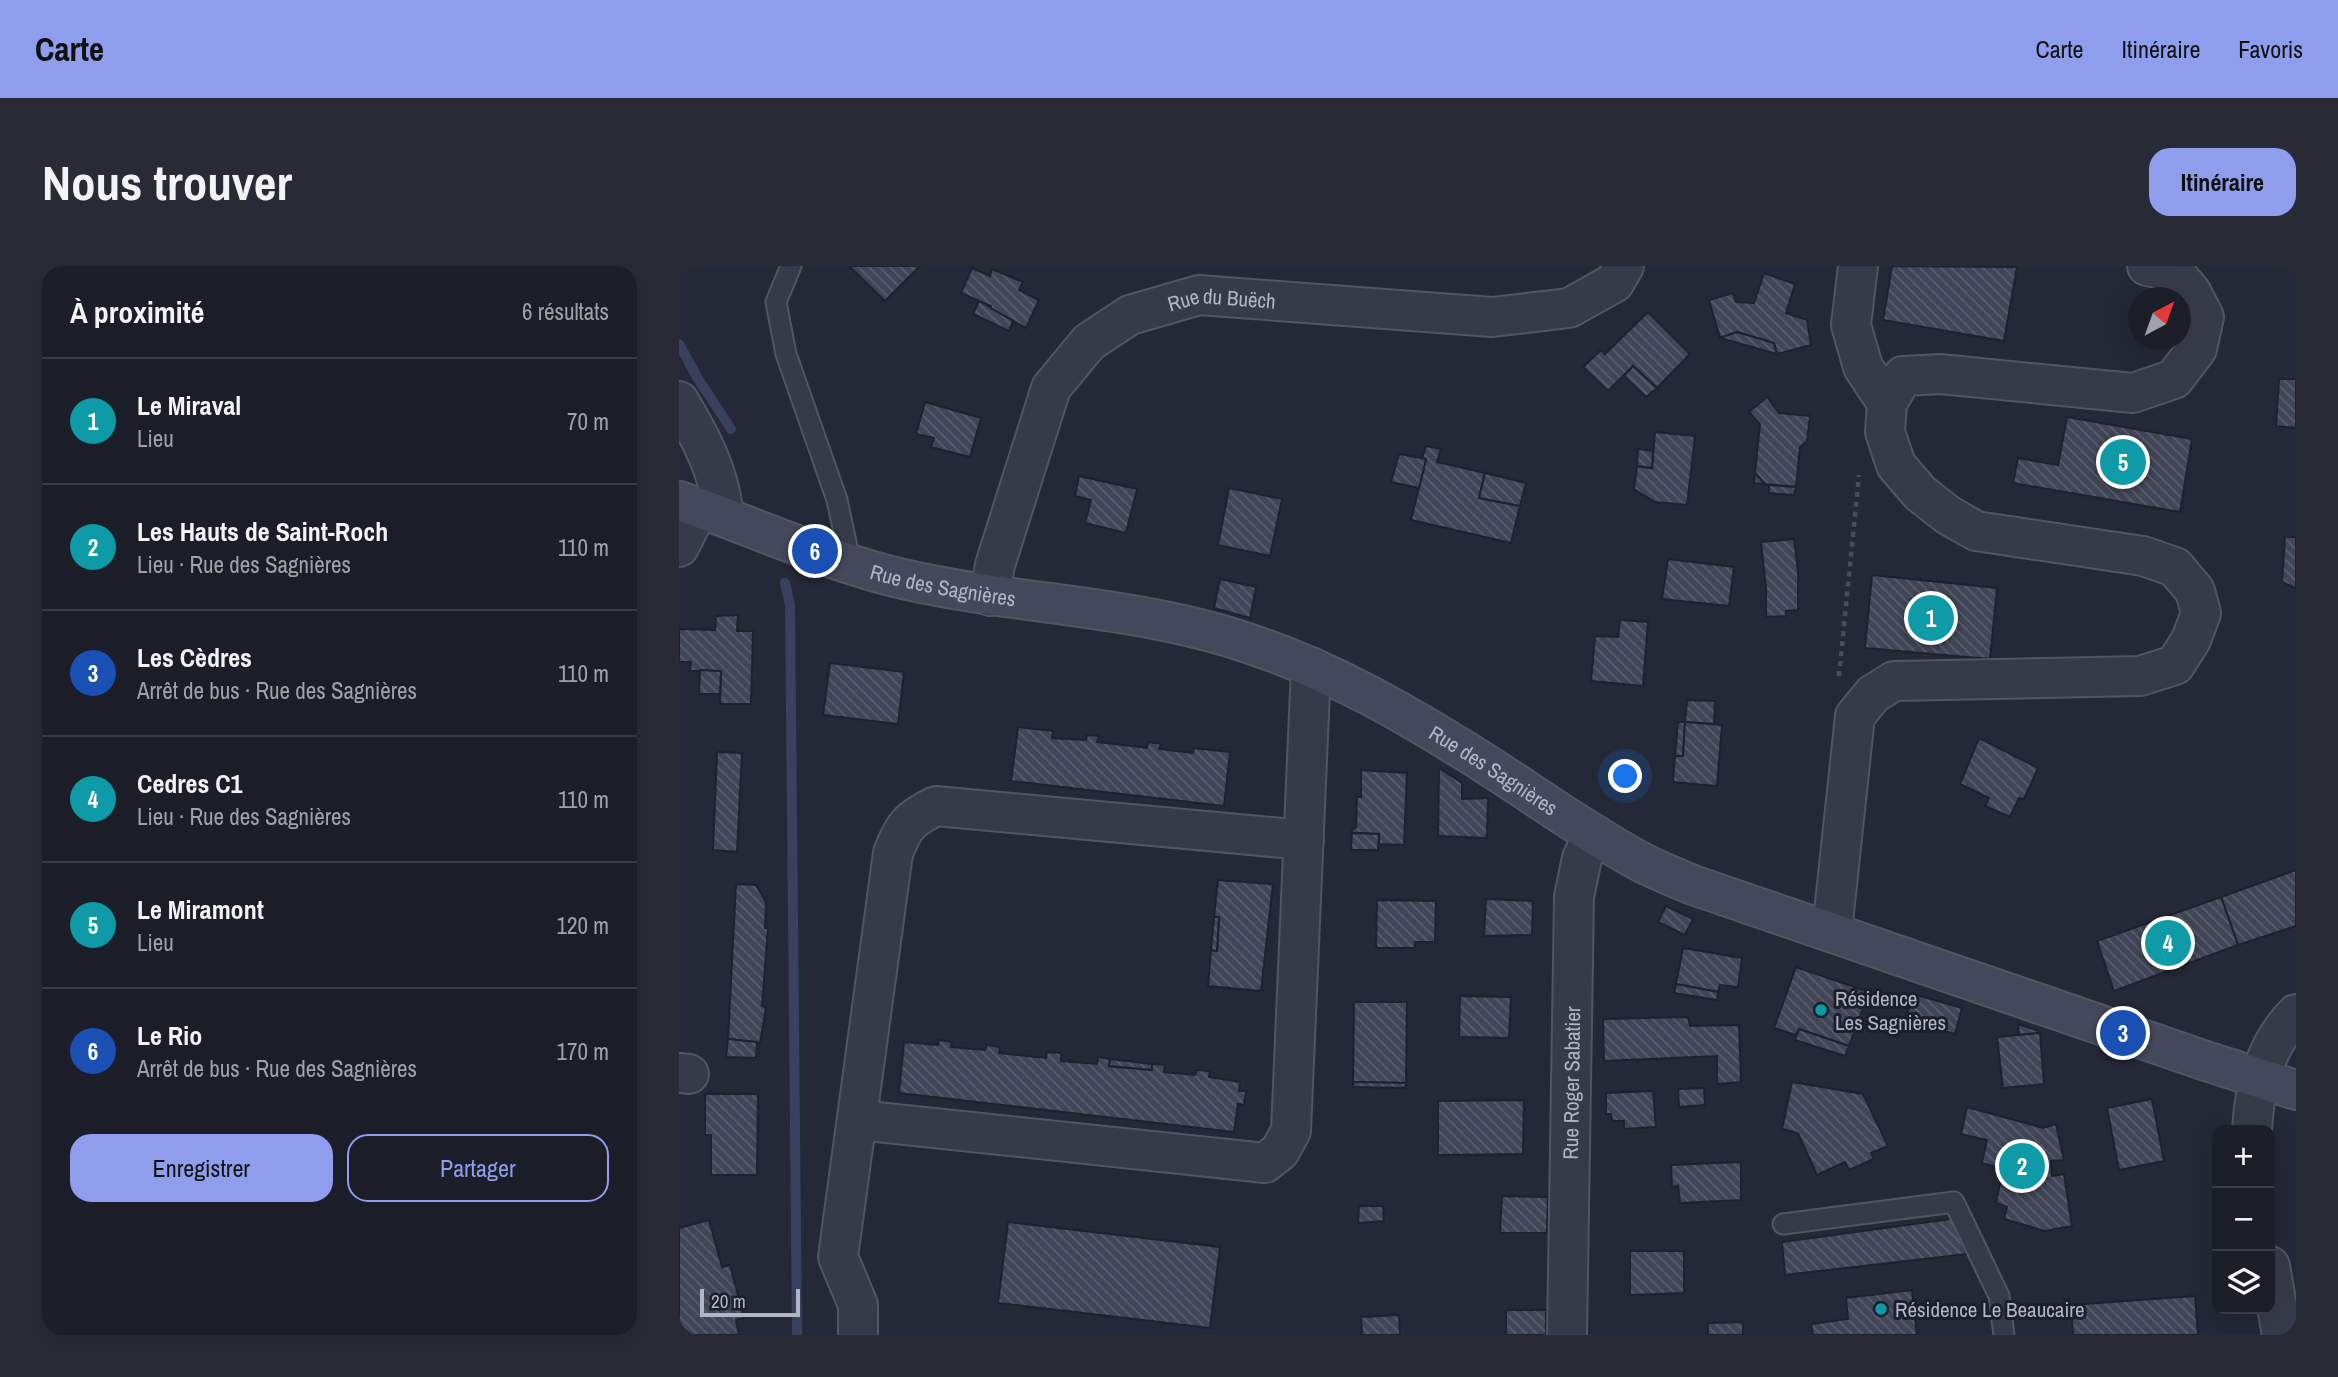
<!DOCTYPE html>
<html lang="fr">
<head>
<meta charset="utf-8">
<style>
	body { margin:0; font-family:"Archivo Narrow",sans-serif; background:#282b35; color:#f1f3f6 }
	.controls { position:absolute; right:21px; bottom:21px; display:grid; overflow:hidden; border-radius:14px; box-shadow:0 7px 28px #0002 }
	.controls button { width:63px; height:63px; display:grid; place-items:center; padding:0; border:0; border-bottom:2px solid #393c46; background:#1b1e29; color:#f1f3f6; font:35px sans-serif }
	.compass { position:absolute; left:1449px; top:21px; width:63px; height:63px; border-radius:50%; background:#1b1e29; box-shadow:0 7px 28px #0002; rotate:41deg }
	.scale { position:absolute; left:21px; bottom:18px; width:100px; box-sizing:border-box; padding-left:7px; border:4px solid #b2b5c4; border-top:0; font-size:19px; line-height:24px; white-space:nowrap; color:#b2b5c4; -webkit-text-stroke:5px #1c1f2c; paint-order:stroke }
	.you { position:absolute; left:947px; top:511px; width:24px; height:24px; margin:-18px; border:5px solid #fff; border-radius:50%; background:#1a73e8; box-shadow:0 0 0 10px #1a73e833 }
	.badge { display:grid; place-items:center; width:46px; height:46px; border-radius:50%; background:#8e9dec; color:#fff; font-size:23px; font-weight:700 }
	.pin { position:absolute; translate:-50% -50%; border:4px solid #fff; box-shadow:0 2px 7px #0006 }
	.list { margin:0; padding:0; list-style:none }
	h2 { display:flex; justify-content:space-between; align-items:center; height:91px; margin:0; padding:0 28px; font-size:30px }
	h2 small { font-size:23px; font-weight:400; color:#a0a2a8 }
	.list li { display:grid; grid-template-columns:46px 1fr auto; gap:21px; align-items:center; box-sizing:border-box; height:126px; padding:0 28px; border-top:2px solid #393c46 }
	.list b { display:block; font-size:26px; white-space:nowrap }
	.list p { margin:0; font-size:23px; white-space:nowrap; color:#a0a2a8 }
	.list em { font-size:23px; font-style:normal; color:#a0a2a8 }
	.actions { display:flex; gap:14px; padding:21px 28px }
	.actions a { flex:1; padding:16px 0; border:2px solid #8e9dec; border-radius:21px; text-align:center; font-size:24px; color:#8e9dec }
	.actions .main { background:#8e9dec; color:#111 }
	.icon { flex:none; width:38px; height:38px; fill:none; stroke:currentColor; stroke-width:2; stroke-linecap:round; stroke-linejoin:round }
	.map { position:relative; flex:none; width:1617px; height:1069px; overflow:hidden; border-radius:21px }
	header { display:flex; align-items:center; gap:42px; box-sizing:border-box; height:98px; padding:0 35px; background:#8e9dec; color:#111 }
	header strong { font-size:33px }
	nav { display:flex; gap:38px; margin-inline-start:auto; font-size:24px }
	.intro { display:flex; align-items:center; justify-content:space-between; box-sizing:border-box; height:168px; padding:0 42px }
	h1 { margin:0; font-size:49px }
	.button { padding:18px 32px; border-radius:21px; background:#8e9dec; color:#111; font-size:24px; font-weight:700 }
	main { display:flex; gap:42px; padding:0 42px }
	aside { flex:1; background:#1b1e29; border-radius:21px; box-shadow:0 7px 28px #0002 }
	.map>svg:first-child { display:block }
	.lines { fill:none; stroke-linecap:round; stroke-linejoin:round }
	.stream { stroke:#3a415e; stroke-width:10 }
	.building { fill:url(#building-back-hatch); stroke:#1e212e; stroke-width:2 }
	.lane-casing { stroke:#525562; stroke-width:23 }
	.street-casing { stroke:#525562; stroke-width:42 }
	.secondary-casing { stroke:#525562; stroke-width:42 }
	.path { stroke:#455157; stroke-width:4.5; stroke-dasharray:5 5; stroke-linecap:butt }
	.lane { stroke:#373a48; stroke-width:19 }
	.street { stroke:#373a48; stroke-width:38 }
	.secondary { stroke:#45485a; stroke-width:38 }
	.culture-dot { fill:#0f9aa8; stroke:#1c1f2c; stroke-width:2.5 }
	.labels { text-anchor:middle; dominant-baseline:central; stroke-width:6; stroke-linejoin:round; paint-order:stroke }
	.street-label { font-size:21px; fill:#b2b5c4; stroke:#1c1f2c }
	.poi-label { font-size:21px; fill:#b2b5c4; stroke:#1c1f2c; text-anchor:start }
</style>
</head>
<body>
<header>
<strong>Carte</strong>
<nav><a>Carte</a><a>Itinéraire</a><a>Favoris</a></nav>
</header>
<div class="intro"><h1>Nous trouver</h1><a class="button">Itinéraire</a></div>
<main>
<aside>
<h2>À proximité<small>6 résultats</small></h2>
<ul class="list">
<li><span class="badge" style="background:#0f9aa8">1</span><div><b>Le Miraval</b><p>Lieu</p></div><em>70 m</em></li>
<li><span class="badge" style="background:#0f9aa8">2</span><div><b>Les Hauts de Saint-Roch</b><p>Lieu · Rue des Sagnières</p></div><em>110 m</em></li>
<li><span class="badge" style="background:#1a4fb4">3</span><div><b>Les Cèdres</b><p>Arrêt de bus · Rue des Sagnières</p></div><em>110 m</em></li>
<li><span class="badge" style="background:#0f9aa8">4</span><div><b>Cedres C1</b><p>Lieu · Rue des Sagnières</p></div><em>110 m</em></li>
<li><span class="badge" style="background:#0f9aa8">5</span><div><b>Le Miramont</b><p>Lieu</p></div><em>120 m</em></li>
<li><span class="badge" style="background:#1a4fb4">6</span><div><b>Le Rio</b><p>Arrêt de bus · Rue des Sagnières</p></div><em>170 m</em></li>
</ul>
<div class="actions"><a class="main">Enregistrer</a><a>Partager</a></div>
</aside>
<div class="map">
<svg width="1617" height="1069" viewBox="0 0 1617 1069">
	<defs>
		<pattern id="building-back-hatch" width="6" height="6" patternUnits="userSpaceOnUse" patternTransform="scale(1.75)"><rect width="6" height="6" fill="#404557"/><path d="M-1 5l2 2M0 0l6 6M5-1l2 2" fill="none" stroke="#595e6e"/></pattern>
	</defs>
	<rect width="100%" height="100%" fill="#242837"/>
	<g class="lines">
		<!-- stream -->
		<g class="stream">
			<polyline points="0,78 18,111 52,163"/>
			<polyline points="106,317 111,339 118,1069"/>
		</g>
	</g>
	<!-- building -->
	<g class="building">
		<polygon points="170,0 241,0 206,35"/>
		<polygon points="1213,0 1338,1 1325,75 1204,54"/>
		<polygon points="293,2 311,10 313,3 344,16 340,24 360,34 347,62 311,43 312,40 282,27"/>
		<polygon points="1085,7 1116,18 1107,47 1128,54 1132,79 1098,88 1095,77 1058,66 1041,72 1030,34 1054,27 1057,36 1075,37"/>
		<polygon points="300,35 334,55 330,65 294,48"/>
		<polygon points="969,46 1011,88 978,122 954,100 929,125 904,101 922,84 926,88"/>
		<polygon points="1058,66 1095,77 1098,88 1041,72"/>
		<polygon points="954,100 978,122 967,131 945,110"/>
		<polygon points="1600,113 1617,113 1617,162 1597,160"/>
		<polygon points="1088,131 1100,147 1131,150 1128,175 1121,181 1117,221 1086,218 1076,207 1081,158 1070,146"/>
		<polygon points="246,136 302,152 291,191 252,181 255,172 237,168"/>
		<polygon points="1388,151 1513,173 1501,246 1334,217 1339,192 1379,199"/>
		<polygon points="976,166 1016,170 1008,239 976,236 955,223 958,200 973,202"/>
		<polygon points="747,180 762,183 758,196 806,207 800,232 841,240 832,277 732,254 747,193 743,193"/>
		<polygon points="959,183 974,185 973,202 958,200"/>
		<polygon points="720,188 747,193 740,222 712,216"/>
		<polygon points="806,207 847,217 841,240 800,232"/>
		<polygon points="1076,207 1086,218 1075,217"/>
		<polygon points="400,210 458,223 447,267 406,257 412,234 396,230"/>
		<polygon points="1090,219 1117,221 1115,229 1090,227"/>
		<polygon points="550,222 603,233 591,290 539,279"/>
		<polygon points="1606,271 1617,271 1617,322 1603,316"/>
		<polygon points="1115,273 1119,305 1119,344 1107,345 1107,350 1087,351 1087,322 1082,276"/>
		<polygon points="989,293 1055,301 1050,340 983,333"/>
		<polygon points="1193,309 1318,322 1311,393 1186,382"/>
		<polygon points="541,313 577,321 571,352 535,342"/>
		<polygon points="59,349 58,365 74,365 72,438 41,438 42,405 11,405 12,396 0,396 0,363 36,364 37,350"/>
		<polygon points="941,354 969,356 964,420 912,415 916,370 939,371"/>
		<polygon points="151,397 225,406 219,458 144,449"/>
		<polygon points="21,404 42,405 41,428 20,428"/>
		<polygon points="1008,434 1036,435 1035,458 1006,456"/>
		<polygon points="999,456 1006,456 1004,490 996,490"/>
		<polygon points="1006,456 1043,459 1038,520 994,516 996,490 1004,490"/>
		<polygon points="339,461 374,465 373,472 407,474 408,469 420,470 418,476 468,482 469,476 482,478 480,483 514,487 515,482 551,486 545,540 332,515"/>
		<polygon points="1300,472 1359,502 1345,533 1340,532 1331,551 1306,540 1310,532 1281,518"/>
		<polygon points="38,486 63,487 58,586 34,584"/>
		<polygon points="760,502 783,517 783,533 809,532 808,572 759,570"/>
		<polygon points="682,504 728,507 725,579 700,578 700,568 673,567 673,563 677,562 678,531 682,531"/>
		<polygon points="673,567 700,568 699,584 672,584"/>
		<polygon points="1617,604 1617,660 1559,679 1542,631"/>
		<polygon points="539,614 594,618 582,725 529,720 532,684 538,685 540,651 535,651"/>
		<polygon points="57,618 77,619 87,636 86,662 89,662 83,740 87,742 81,777 49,773"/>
		<polygon points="1542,631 1559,679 1435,725 1418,675"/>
		<polygon points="807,633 854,635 853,669 805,670"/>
		<polygon points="698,634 757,635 756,676 736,676 736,682 697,682"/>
		<polygon points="987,640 1014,653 1006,669 979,656"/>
		<polygon points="535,651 540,651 538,685 532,684"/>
		<polygon points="1004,682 1063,692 1059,721 1041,719 1039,726 997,718"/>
		<polygon points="1117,701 1190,726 1170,780 1120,763 1117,769 1095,762"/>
		<polygon points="997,718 1039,726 1038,734 995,727"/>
		<polygon points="1234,728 1283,742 1276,768 1226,755"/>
		<polygon points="781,730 832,731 830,772 780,771"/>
		<polygon points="675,736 728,736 727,817 674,816"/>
		<polygon points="1009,751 1011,760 1060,759 1062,816 1038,818 1038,790 925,795 924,753"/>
		<polygon points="1339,758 1360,765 1361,767 1340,769"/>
		<polygon points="1120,763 1170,780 1166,790 1116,774"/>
		<polygon points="1361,767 1365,818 1324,822 1318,771"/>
		<polygon points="49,773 78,776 77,792 47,791"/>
		<polygon points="260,774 273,776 272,781 306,784 308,779 321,781 320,787 367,792 368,786 382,787 382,795 418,798 419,791 431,793 430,800 473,804 473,798 486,799 485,806 516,809 518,804 531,805 530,811 561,816 560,825 567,825 565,839 559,838 555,866 220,827 225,776 259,779"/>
		<polygon points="431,793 473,798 473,804 430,800"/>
		<polygon points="674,816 727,817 726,822 674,821"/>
		<polygon points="1113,816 1184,828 1209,880 1192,887 1195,893 1170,904 1166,896 1138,909 1119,867 1103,863"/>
		<polygon points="1025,822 1026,839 1000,841 999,823"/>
		<polygon points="974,825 977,861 945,863 945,855 933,855 932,848 927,848 927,827"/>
		<polygon points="26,828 79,828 78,909 32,909 32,869 26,869"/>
		<polygon points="1473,833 1485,895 1440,904 1428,842"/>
		<polygon points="845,834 844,888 759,889 759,835"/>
		<polygon points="1288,841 1364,862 1377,858 1385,894 1372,895 1373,910 1385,908 1393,960 1366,965 1325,953 1328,941 1317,937 1324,903 1303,897 1308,874 1282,868"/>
		<polygon points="1062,896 1062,934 1001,937 999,920 993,921 992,899"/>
		<polygon points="823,930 869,931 868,967 821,967"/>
		<polygon points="680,940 704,940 705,955 679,957"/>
		<polygon points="1272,953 1288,988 1106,1009 1103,976"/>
		<polygon points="30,954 43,1001 51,999 65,1052 57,1054 60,1069 0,1069 0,962"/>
		<polygon points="329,956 541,981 531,1062 319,1037"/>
		<polygon points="951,985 1005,985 1005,1027 951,1029"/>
		<polygon points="1233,1024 1238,1069 1134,1069 1132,1058 1169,1053 1167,1032"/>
		<polygon points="1516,1030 1519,1069 1394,1069 1392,1039"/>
		<rect x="827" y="1044" width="40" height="25"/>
		<polygon points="720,1049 721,1069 683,1069 682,1051"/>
		<polygon points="1064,1056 1064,1069 1029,1069 1029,1057"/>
	</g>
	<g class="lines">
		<!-- lane casing -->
		<g class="lane-casing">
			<g id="lane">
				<polyline points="112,0 97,36 107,88 158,234 167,276 169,297"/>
				<polyline points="1104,958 1275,936 1320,1030 1325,1069"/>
			</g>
		</g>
		<!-- street casing -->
		<g class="street-casing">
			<g id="street">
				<polyline points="1179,0 1172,59 1184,101 1208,137"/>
				<path d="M0 135C23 174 40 205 45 250"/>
				<polyline points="0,281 20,242"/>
				<path id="s1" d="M311 330 316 299 372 122 410 76 451 49 520 29 813 51 890 42 935 17 945 0"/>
				<polyline points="1153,665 1176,450 1194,428 1215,415 1461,410 1496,399 1512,374 1522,347 1516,325 1496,301 1464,290 1297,265 1269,249 1241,227 1217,199 1206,166 1208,137 1224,110 1261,108 1454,127 1495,113 1518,83 1525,51 1512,26 1494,5 1468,0"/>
				<polyline points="0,807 10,808"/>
				<polyline points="179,854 586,897 601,885 612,865 632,401"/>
				<path d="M1573 864C1575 822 1587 778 1617 748"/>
				<polyline points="1591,1000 1603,1069"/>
				<path d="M179 1069V1039L159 991 214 587C225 559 230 553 257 540L625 574"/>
				<path id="s2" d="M888 1069 895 631 903 592 915 568"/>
			</g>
		</g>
		<!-- secondary casing -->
		<g class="secondary-casing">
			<g id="secondary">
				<path id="s3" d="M0 235C75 260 147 295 224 313 343 340 464 339 580 381 655 407 724 446 791 488 849 524 904 565 964 597 980 605 997 612 1014 619L1524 794 1617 824"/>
			</g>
		</g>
		<!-- path -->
		<polyline class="path" points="1160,410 1180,209"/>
		<!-- lane -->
		<use href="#lane" class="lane"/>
		<!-- street -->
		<use href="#street" class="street"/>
		<!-- secondary -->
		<use href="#secondary" class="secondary"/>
	</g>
	<!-- markers -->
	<g class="culture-dot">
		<circle cx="1142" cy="744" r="7"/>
		<circle cx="1202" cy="1043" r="7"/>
	</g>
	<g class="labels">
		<!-- street labels -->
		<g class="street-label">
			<text stroke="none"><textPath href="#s1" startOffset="420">Rue du Buëch</textPath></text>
			<text stroke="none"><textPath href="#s3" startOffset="278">Rue des Sagnières</textPath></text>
			<text stroke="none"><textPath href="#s3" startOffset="866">Rue des Sagnières</textPath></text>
			<text stroke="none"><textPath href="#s2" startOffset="252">Rue Roger Sabatier</textPath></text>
		</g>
		<!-- poi labels -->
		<g class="poi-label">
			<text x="1156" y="732">Résidence<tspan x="1156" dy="24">Les Sagnières</tspan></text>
			<text x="1216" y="1043">Résidence Le Beaucaire</text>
		</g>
	</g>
</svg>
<div class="controls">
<button>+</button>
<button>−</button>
<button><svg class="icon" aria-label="layers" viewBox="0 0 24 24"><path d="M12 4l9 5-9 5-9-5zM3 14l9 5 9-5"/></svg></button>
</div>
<svg class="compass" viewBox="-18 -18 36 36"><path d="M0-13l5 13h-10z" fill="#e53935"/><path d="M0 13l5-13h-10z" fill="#a0a2a8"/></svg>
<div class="scale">20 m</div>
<div class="you"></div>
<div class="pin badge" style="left:1252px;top:352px;background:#0f9aa8">1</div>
<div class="pin badge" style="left:1343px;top:900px;background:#0f9aa8">2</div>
<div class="pin badge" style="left:1444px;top:767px;background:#1a4fb4">3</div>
<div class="pin badge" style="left:1489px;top:677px;background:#0f9aa8">4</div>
<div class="pin badge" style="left:1444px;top:196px;background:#0f9aa8">5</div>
<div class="pin badge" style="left:136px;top:285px;background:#1a4fb4">6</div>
</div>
</main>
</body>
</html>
